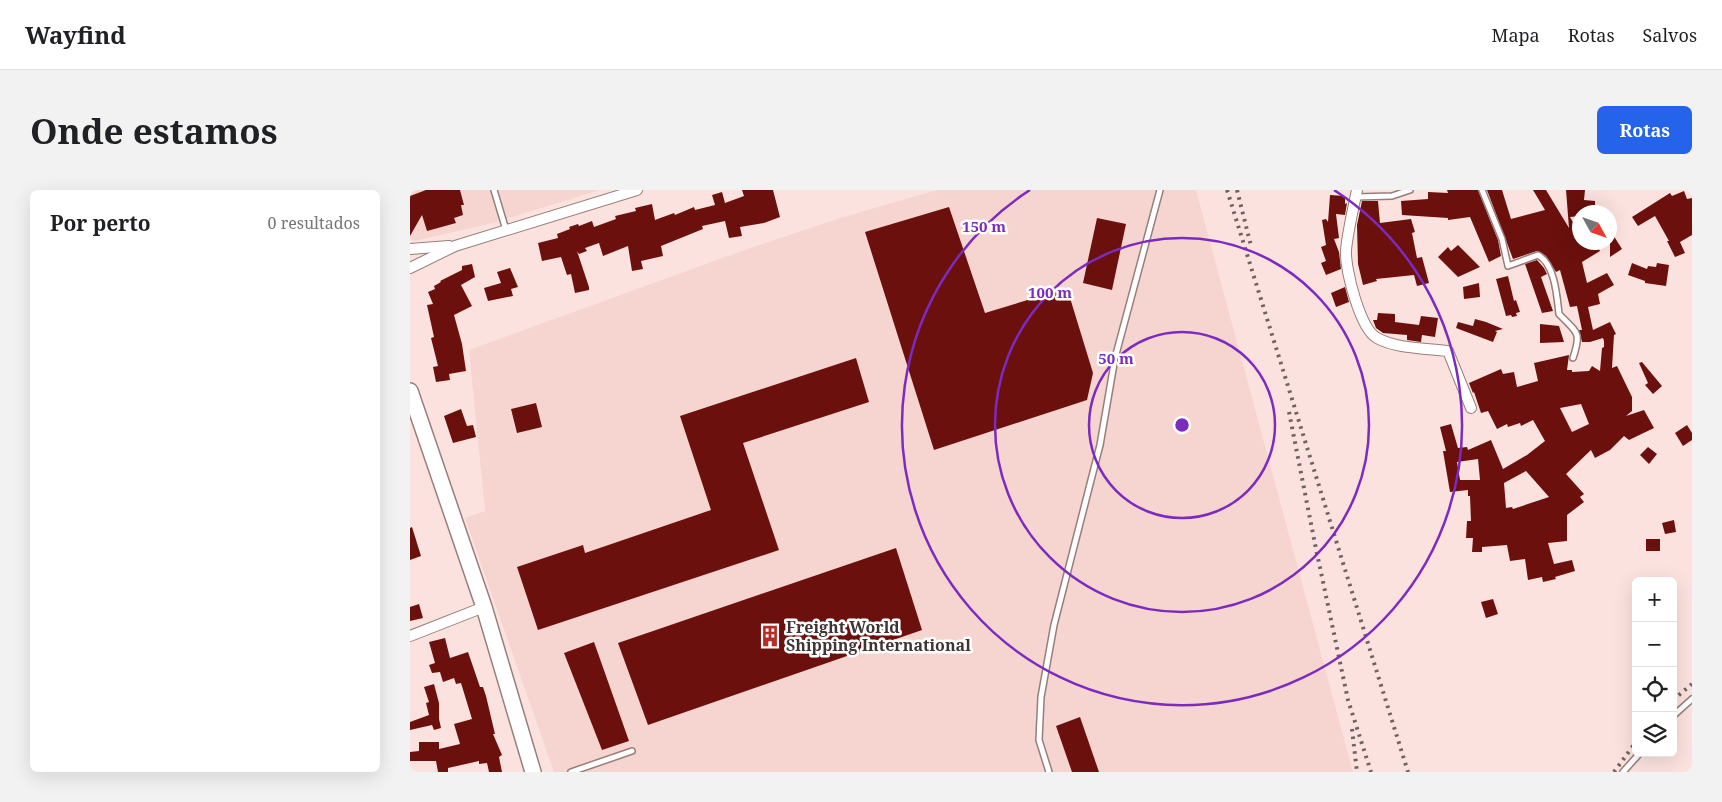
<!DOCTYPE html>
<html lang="pt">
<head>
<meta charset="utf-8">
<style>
	body { margin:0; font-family:"Noto Serif",serif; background:#f2f2f2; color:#202124 }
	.controls { position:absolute; right:15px; bottom:15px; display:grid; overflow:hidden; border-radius:8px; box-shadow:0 5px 20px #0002 }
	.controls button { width:45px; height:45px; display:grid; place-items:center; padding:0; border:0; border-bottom:1px solid #e0e0e0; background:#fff; color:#202124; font:25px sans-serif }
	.compass { position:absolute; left:1162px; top:15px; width:45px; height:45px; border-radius:50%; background:#fff; box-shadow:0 5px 20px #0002; rotate:130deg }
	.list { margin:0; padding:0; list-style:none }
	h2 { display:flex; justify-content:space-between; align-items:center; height:65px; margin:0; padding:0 20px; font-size:21px }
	h2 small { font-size:16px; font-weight:400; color:#757577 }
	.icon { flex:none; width:28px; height:28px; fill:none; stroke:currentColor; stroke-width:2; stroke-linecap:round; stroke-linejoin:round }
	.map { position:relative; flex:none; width:1282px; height:582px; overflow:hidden; border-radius:8px }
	header { display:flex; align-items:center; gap:30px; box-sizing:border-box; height:70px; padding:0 25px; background:#fff; border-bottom:1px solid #e0e0e0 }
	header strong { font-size:24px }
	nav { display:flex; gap:28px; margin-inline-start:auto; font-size:18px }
	.intro { display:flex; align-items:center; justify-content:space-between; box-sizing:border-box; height:120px; padding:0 30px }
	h1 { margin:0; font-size:35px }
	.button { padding:12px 22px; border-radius:8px; background:#2563eb; color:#fff; font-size:18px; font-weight:700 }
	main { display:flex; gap:30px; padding:0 30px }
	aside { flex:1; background:#fff; border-radius:8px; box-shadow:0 5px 20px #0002 }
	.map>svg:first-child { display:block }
	.built { fill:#f6d5d0 }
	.building { fill:#6b100d; fill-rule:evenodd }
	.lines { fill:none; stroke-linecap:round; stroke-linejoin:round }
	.lane-casing { stroke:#967f7b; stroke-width:8 }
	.street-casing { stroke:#967f7b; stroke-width:12 }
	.secondary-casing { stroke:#967f7b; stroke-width:18 }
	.lane { stroke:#fff; stroke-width:5 }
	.street { stroke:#fff; stroke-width:10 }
	.secondary { stroke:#fff; stroke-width:15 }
	.rail { stroke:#706261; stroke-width:4; stroke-dasharray:2.5 5; stroke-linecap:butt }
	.ring { fill:none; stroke:#7b2cbf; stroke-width:2.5 }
	.labels { text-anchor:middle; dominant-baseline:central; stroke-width:5; stroke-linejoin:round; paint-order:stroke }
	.poi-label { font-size:16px; font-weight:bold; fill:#3e3433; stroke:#fff; text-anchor:start }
	.centre { fill:#7b2cbf; stroke:#fff; stroke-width:2.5 }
	.ring-label { font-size:15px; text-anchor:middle; font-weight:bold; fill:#7b2cbf; stroke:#fff; stroke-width:5; stroke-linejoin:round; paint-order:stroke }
</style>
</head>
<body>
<header>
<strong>Wayfind</strong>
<nav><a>Mapa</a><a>Rotas</a><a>Salvos</a></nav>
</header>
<div class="intro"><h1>Onde estamos</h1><a class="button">Rotas</a></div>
<main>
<aside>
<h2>Por perto<small>0 resultados</small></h2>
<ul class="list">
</ul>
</aside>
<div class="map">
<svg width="1282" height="582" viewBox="0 0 1282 582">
	<rect width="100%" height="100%" fill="#fce2df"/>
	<!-- built -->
	<g class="built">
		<polygon points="0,0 190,0 83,33 4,51 0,48"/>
		<polygon points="527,0 786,0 943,582 144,582 55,328 75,321 59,160 329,62 430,28"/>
	</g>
	<!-- building -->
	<g class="building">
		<polygon points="16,0 50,0 54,15 51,15 53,25 44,28 46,33 17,41 12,25 0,46 0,6"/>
		<polygon points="332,0 363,0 370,27 354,33 330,37 332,46 319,48 315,31 292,36 293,39 251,56 253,66 231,71 233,79 222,81 218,56 193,66 189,53 175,58 177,61 169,64 167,61 179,97 179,100 165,103 161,84 157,85 151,67 132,71 128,53 148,48 147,44 160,39 159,37 168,34 169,36 182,31 184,37 206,29 205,26 226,21 225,18 242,14 245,30 264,23 265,25 284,17 285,20 305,15 302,5 312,2 315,13 334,6"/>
		<polygon points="1037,0 1068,0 1088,50 1091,66 1079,72 1060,27 1038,30 1038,28 992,25 991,11 1018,9 1018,2 1038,3"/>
		<path d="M1077 0H1092L1101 29 1135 20 1123 0H1136L1159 38 1156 0H1175L1174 10 1185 11V22H1170V26L1160 27 1170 45V52H1185L1190 61 1172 72 1177 93 1197 83 1204 95 1188 104 1190 114 1178 117 1183 140 1200 132 1206 144 1204 145 1202 178 1207 176 1222 207V221L1216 226 1234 220 1244 238 1219 250 1214 246 1200 260 1185 268 1181 260 1156 284 1174 304 1170 307 1174 312 1157 325V351L1138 353 1144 374 1162 370 1165 381 1145 387 1146 389 1133 392 1132 387 1118 390 1115 369 1100 371 1097 355 1072 357V362H1062L1063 348H1056L1057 331H1061L1060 306H1058V300L1040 302 1033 261H1036L1030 237 1041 234 1048 258 1057 257 1058 260 1081 250 1093 279 1117 265 1135 251 1123 230 1111 236 1110 233 1098 237 1097 234 1087 239 1078 221 1071 223 1064 202 1063 203 1059 193 1091 179 1093 184 1104 182 1107 197 1128 191 1124 173 1159 165 1157 180H1162V182L1179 181 1182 176 1190 181 1192 158 1194 157V151L1193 148 1180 152H1172L1169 140H1172L1167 116 1160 117 1150 80 1146 82 1136 66 1127 61 1103 69ZM1171 214 1179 234 1162 242 1150 218ZM1068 269 1070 290H1050L1047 272ZM1116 281 1139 307 1103 319 1102 317 1096 318 1094 293Z"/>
		<polygon points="1274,1 1277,9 1282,8 1282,45 1270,52 1275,63 1265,67 1257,51 1259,51 1245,26 1228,36 1222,27 1260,3 1262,6"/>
		<polygon points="920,5 935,6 935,14 937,13 935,25 926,24 929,48 924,49 929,62 931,79 916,85 911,73 916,71 911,57 916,55 912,30 916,29 918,32"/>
		<polygon points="952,11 968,11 970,33 1001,29 1005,42 1002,43 1007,68 1012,67 1019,93 1007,96 1004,85 966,89 967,91 953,95 948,74 947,35"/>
		<polygon points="539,17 575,123 657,98 683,183 677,210 524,260 455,42"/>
		<polygon points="687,28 716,34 702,100 673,93"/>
		<polygon points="1200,40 1212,59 1200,67"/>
		<polygon points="1048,55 1070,77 1048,87 1028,67 1038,57 1041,61"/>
		<polygon points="1127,70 1134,78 1137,84 1131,87 1143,121 1132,123 1115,74"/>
		<polygon points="1222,73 1237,79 1238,76 1246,77 1247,73 1259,75 1256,96 1235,93 1235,91 1218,85"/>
		<polygon points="62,74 65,87 51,95 62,116 44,125 52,154 56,181 39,184 40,190 26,192 23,177 28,176 21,148 24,147 17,115 23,114 18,102 25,99 24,96 31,92 30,91 52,80 52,76"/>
		<polygon points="100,78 108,97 101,99 103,106 78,111 74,98 91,93 87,82"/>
		<polygon points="1098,86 1104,111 1106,110 1110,122 1106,123 1107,126 1102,127 1101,125 1096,126 1086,89"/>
		<polygon points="1069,93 1070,107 1054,109 1053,97"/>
		<polygon points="935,97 939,112 926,117 921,103"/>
		<polygon points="968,123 985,124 985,132 1009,135 1011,126 1028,128 1025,147 1012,145 1011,152 997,150 997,145 973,143 966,138 963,130 967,130"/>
		<polygon points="1065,129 1076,132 1093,139 1085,141 1087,142 1083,152 1046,138 1048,132 1063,136"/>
		<polygon points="1130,134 1149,136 1154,152 1130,153"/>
		<polygon points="446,168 459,212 333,253 369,360 128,440 107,377 173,355 175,363 301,320 270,226"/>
		<polygon points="1232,172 1252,196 1243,204 1235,195 1238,193 1229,173"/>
		<polygon points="126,213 132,237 107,243 101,219"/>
		<polygon points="51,219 57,236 63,235 66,247 43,253 34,226"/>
		<polygon points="1277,235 1282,243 1282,250 1273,256 1265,243"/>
		<polygon points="1238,257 1247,264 1239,274 1230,265"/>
		<polygon points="1264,330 1266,342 1255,344 1252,333"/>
		<polygon points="2,337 11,366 0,370 0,338"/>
		<rect x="1236" y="349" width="14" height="12"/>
		<polygon points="486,358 512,440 238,535 208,453"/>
		<polygon points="1083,409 1088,424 1076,428 1071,412"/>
		<polygon points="9,414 13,428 0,431 0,417"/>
		<polygon points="35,448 40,468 58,462 70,497 73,497 76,506 85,544 83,544 92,565 89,567 92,582 79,582 77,573 69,574 69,571 38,578 38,582 28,582 26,571 0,571 0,562 9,561 9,552 29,552 29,559 50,554 44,534 62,529 51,493 46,494 44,488 33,492 30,482 22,483 19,475 25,473 19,452"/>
		<polygon points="184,452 219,551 192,560 154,463"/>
		<polygon points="24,494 29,513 29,529 31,538 24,540 22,535 0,540 0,532 19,525 16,513 19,512 14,497"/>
		<polygon points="670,527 689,582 662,582 646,536"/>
	</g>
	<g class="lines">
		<!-- lane casing -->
		<g class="lane-casing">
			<g id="lane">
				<polyline points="84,0 96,40"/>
				<path d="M1072 0 1092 49 1098 76 1128 65C1145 74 1147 107 1149 124 1167 143 1172 141 1163 168"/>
				<polyline points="946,7 982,6 1000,0"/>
				<polyline points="1263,526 1282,509"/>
				<polyline points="161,582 222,561"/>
				<polyline points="639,582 629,550 631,507 644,435 690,255 705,168 750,0"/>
				<polyline points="1213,582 1230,563"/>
			</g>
		</g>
		<!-- street casing -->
		<g class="street-casing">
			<g id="street">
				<path d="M947 0C943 20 938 40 936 60 935 79 950 139 967 148 987 159 1015 158 1038 161L1061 218"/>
				<polyline points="0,59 39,56"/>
				<polyline points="0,78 45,56 227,0"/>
				<polyline points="0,446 74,417"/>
			</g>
		</g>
		<!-- secondary casing -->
		<g class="secondary-casing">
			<polyline id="secondary" points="0,201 74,417 123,582"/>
		</g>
		<!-- lane -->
		<use href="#lane" class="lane"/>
		<!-- street -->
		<use href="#street" class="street"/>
		<!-- secondary -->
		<use href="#secondary" class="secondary"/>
		<!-- rail -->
		<g class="rail">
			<polyline points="817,0 998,582"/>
			<polyline points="827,0 841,56"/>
			<polyline points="879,222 905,354 938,510 961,582"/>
			<polyline points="1263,510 1282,494"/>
			<polyline points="942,539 947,582"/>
			<polyline points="1204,582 1226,552"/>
		</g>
	</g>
	<!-- distance rings -->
	<g class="ring">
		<circle cx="772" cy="235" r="93"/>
		<circle cx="772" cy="235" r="187"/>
		<path d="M924 0A280 280 0 1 1 620 0"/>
	</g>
	<!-- icons -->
	<defs>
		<g id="building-bare" transform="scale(1.725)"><path d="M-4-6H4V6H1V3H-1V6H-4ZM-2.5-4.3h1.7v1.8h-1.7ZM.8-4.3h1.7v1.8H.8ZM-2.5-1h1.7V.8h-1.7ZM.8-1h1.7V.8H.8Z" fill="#b92b25" stroke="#fff" stroke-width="2.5" paint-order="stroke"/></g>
	</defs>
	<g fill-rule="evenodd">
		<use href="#building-bare" x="360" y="446"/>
	</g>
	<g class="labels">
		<!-- poi labels -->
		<g class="poi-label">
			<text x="376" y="437">Freight World<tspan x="376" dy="18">Shipping International</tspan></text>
		</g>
	</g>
	<circle cx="772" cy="235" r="8" class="centre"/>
	<g class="ring-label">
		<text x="574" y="42">150 m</text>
		<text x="640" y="108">100 m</text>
		<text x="706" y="174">50 m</text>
	</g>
</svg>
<div class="controls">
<button>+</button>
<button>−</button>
<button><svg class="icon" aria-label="locate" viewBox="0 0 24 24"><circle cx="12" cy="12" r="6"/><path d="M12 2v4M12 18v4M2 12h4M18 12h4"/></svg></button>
<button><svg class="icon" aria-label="layers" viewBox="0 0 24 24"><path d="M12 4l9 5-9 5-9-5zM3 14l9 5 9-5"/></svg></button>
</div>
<svg class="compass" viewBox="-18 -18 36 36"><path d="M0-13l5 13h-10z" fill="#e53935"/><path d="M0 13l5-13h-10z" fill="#757577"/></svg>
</div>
</main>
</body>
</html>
